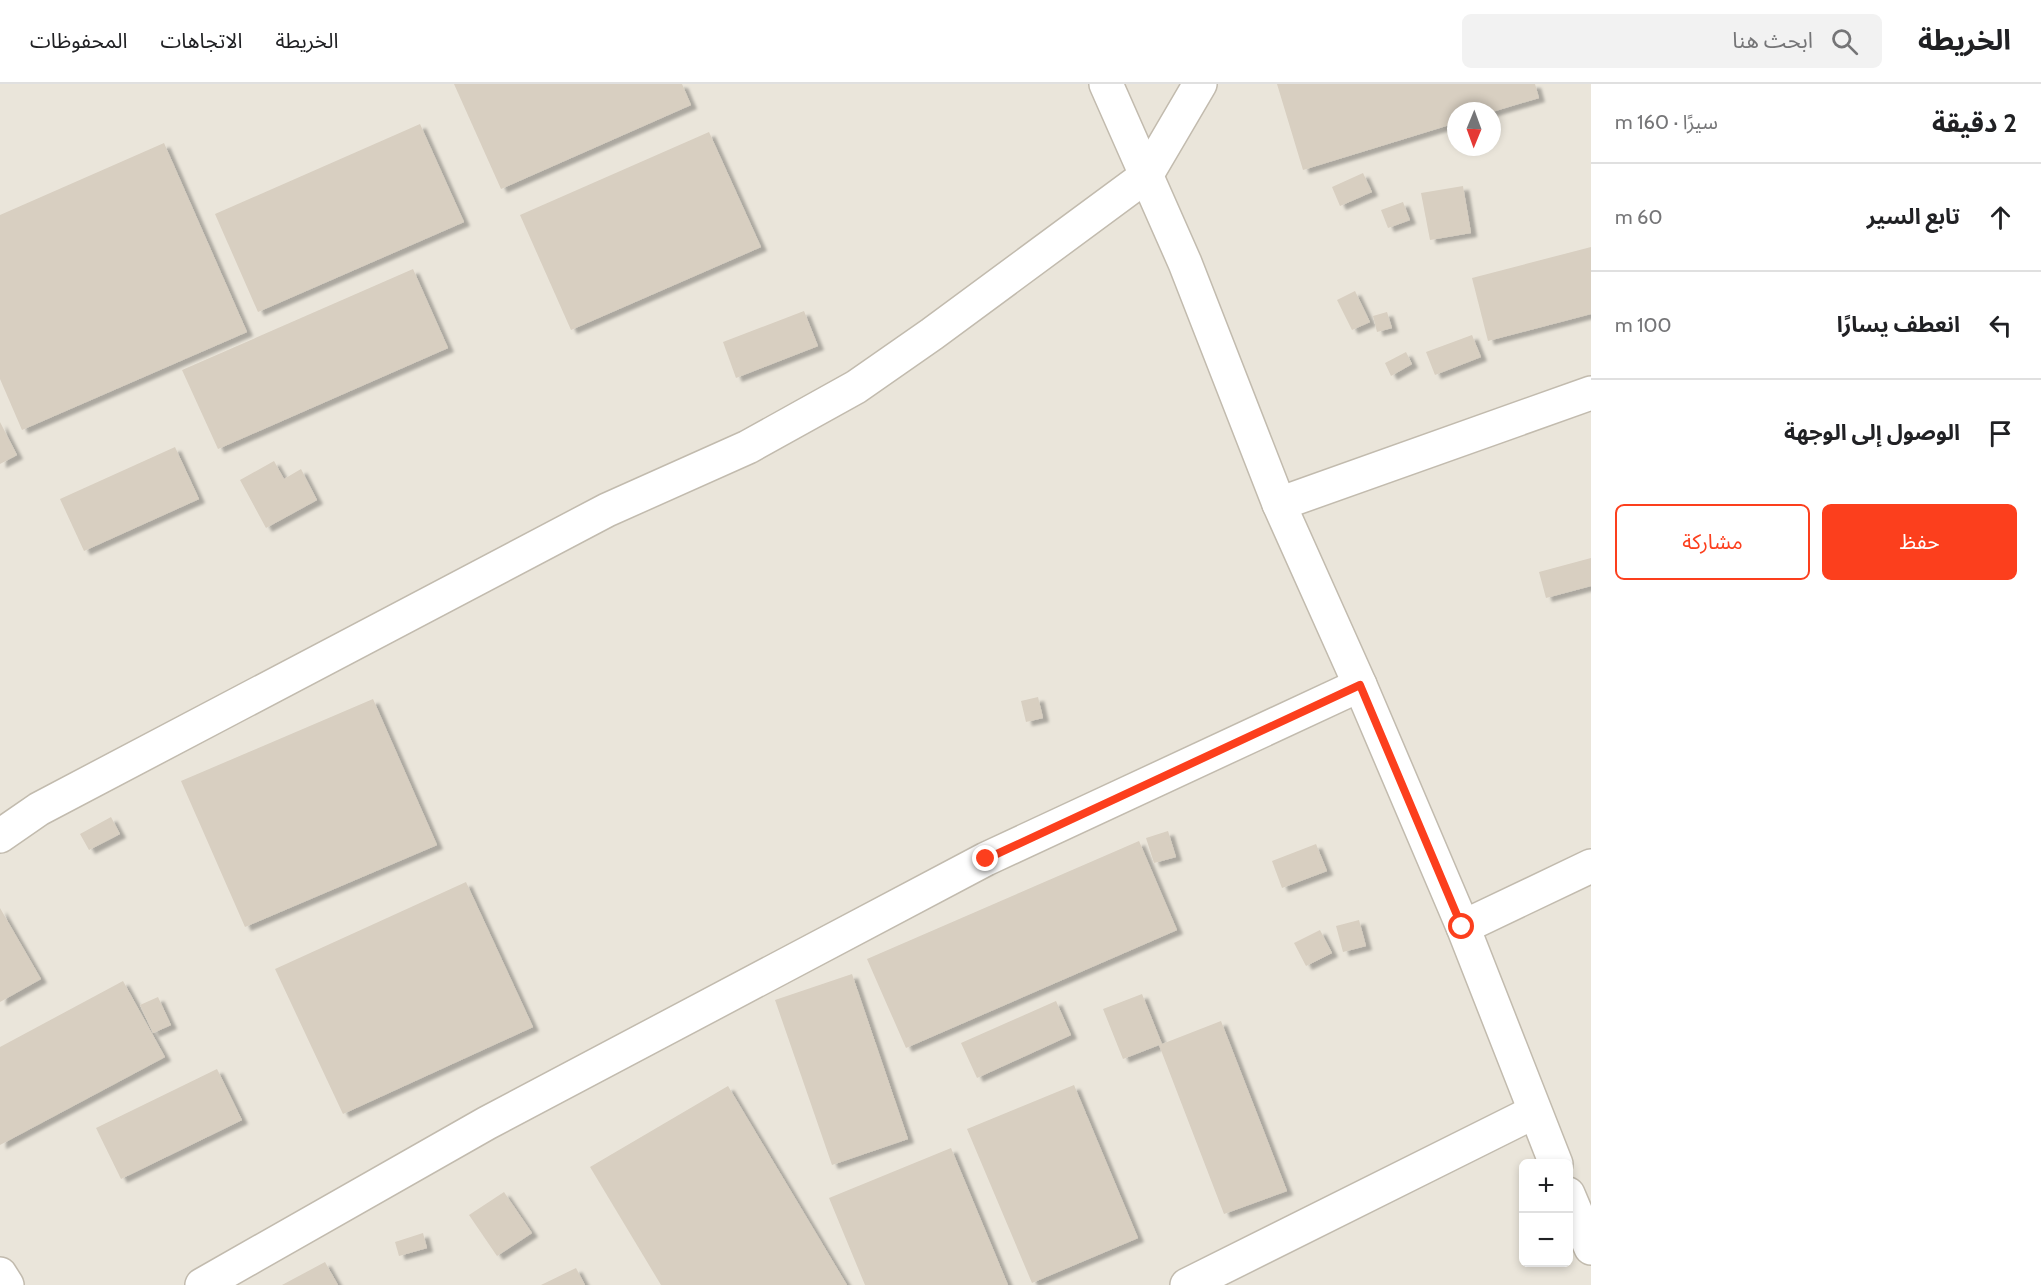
<!DOCTYPE html>
<html lang="ar">
<head>
<meta charset="utf-8">
<style>
	body { margin:0; font-family:Cabin,"Noto Sans Arabic",sans-serif; background:#f2f2f2; color:#202124; direction:rtl }
	.controls { position:absolute; right:18px; bottom:18px; display:grid; overflow:hidden; border-radius:9px; box-shadow:0 3px 9px #0003 }
	.controls button { width:54px; height:54px; display:grid; place-items:center; padding:0; border:0; border-bottom:2px solid #e0e0e0; background:#fff; color:#202124; font:30px sans-serif }
	.compass { position:absolute; left:1447px; top:18px; width:54px; height:54px; border-radius:50%; background:#fff; box-shadow:0 3px 9px #0003; rotate:181deg }
	.stop { position:absolute; width:18px; height:18px; margin:-14px; border:4px solid #fc3f1d; border-radius:50%; background:#fff }
	.stop.end { background:#fc3f1d; border-color:#fff; box-shadow:0 2px 6px #0008 }
	.list { margin:0; padding:0; list-style:none }
	h2 { display:flex; justify-content:space-between; align-items:center; height:78px; margin:0; padding:0 24px; font-size:26px }
	h2 small { font-size:20px; font-weight:400; color:#757577 }
	.list li { display:grid; grid-template-columns:39px 1fr auto; gap:18px; align-items:center; box-sizing:border-box; height:108px; padding:0 24px; border-top:2px solid #e0e0e0 }
	.list b { display:block; font-size:22px; white-space:nowrap }
	.list em { font-size:20px; font-style:normal; color:#757577 }
	.actions { display:flex; gap:12px; padding:18px 24px }
	.actions a { flex:1; padding:14px 0; border:2px solid #fc3f1d; border-radius:9px; text-align:center; font-size:21px; color:#fc3f1d }
	.actions .main { background:#fc3f1d; color:#fff }
	.icon { flex:none; width:33px; height:33px; fill:none; stroke:currentColor; stroke-width:2; stroke-linecap:round; stroke-linejoin:round }
	.map { position:relative; flex:none; width:1591px; height:1201px; overflow:hidden; direction:ltr }
	header { display:flex; align-items:center; gap:36px; box-sizing:border-box; height:84px; padding:0 30px; background:#fff; border-bottom:2px solid #e0e0e0 }
	header strong { font-size:28px }
	nav { display:flex; gap:33px; margin-inline-start:auto; font-size:21px }
	.search { width:420px; height:54px; background:#f2f2f2; display:flex; align-items:center; gap:15px; box-sizing:border-box; padding:0 21px; border-radius:9px; color:#757577; font-size:22px }
	main { display:flex }
	aside { flex:1; background:#fff }
	.map>svg:first-child { display:block }
	.residential { fill:#eae5da; fill-rule:evenodd }
	.building { fill:#d8cfc1; filter:url(#shadow) }
	.lines { fill:none; stroke-linecap:round; stroke-linejoin:round }
	.minor-casing { stroke:#c2bbae; stroke-width:36 }
	.minor { stroke:#fff; stroke-width:33 }
	.route { stroke:#fc3f1d; stroke-width:8 }
</style>
</head>
<body>
<header>
<strong>الخريطة</strong>
<div class="search"><svg class="icon" aria-label="search" viewBox="0 0 24 24"><circle cx="10" cy="10" r="6"/><path d="M15 15l6 6"/></svg>ابحث هنا</div>
<nav><a>الخريطة</a><a>الاتجاهات</a><a>المحفوظات</a></nav>
</header>
<main>
<aside>
<h2>2 دقيقة<small>سيرًا · 160 m</small></h2>
<ul class="list">
<li><svg class="icon" aria-label="ahead" viewBox="0 0 24 24"><path d="M12 20V5M6 11l6-6 6 6"/></svg><div><b>تابع السير</b></div><em>60 m</em></li>
<li><svg class="icon" aria-label="left" viewBox="0 0 24 24"><path d="M17 20v-9H6M10 6l-5 5 5 5"/></svg><div><b>انعطف يسارًا</b></div><em>100 m</em></li>
<li><svg class="icon" aria-label="arrive" viewBox="0 0 24 24"><path d="M6 21V4h12l-3 4 3 4H6"/></svg><div><b>الوصول إلى الوجهة</b></div></li>
</ul>
<div class="actions"><a class="main">حفظ</a><a>مشاركة</a></div>
</aside>
<div class="map">
<svg width="1591" height="1201" viewBox="0 0 1591 1201">
	<defs>
		<filter id="shadow"><feDropShadow dx="6" dy="4" stdDeviation="1.5" flood-color="#0004"/></filter>
	</defs>
	<rect width="100%" height="100%" fill="#f6f3ec"/>
	<!-- residential -->
	<path class="residential" d="M0 0H1591V1201H0ZM1456 27H1492V63H1456ZM1524 1080H1568V1178H1524Z"/>
	<!-- building -->
	<g class="building">
		<polygon points="454,0 682,0 691,21 501,105"/>
		<polygon points="1277,0 1535,0 1539,14 1492,28 1456,27 1456,39 1303,86"/>
		<polygon points="420,40 464,138 258,228 215,130"/>
		<polygon points="709,48 761,163 571,246 520,131"/>
		<polygon points="164,59 247,248 22,346 0,295 0,131"/>
		<polygon points="1363,89 1372,108 1340,122 1332,103"/>
		<polygon points="1463,102 1471,149 1430,156 1421,109"/>
		<polygon points="1403,118 1410,136 1388,144 1381,126"/>
		<polygon points="1591,163 1591,230 1488,257 1472,194"/>
		<polygon points="413,185 448,264 218,365 182,286"/>
		<polygon points="1355,207 1370,238 1352,246 1337,216"/>
		<polygon points="804,227 818,262 736,294 723,258"/>
		<polygon points="1387,228 1392,244 1377,248 1373,232"/>
		<polygon points="1472,251 1481,273 1435,291 1426,268"/>
		<polygon points="1406,268 1412,280 1391,292 1385,279"/>
		<polygon points="0,338 17,371 0,380"/>
		<polygon points="175,363 199,415 84,467 60,415"/>
		<polygon points="274,377 284,395 301,385 317,416 266,444 240,396"/>
		<polygon points="1591,474 1591,502 1546,514 1539,488"/>
		<polygon points="1038,613 1043,634 1026,638 1021,617"/>
		<polygon points="373,615 437,761 245,843 181,697"/>
		<polygon points="111,733 120,750 89,766 80,750"/>
		<polygon points="1168,747 1176,773 1154,779 1146,754"/>
		<polygon points="1139,757 1177,846 906,964 867,875"/>
		<polygon points="1316,760 1327,787 1282,804 1272,777"/>
		<polygon points="466,798 533,943 343,1030 275,885"/>
		<polygon points="0,824 41,895 0,918"/>
		<polygon points="1359,836 1366,862 1343,868 1336,842"/>
		<polygon points="1320,846 1332,869 1306,882 1294,859"/>
		<polygon points="852,890 908,1055 832,1081 775,916"/>
		<polygon points="123,897 165,973 0,1061 0,963"/>
		<polygon points="1142,910 1162,960 1221,937 1287,1107 1224,1130 1159,961 1123,975 1103,925"/>
		<polygon points="158,913 171,941 153,949 140,921"/>
		<polygon points="1056,917 1071,951 977,994 961,959"/>
		<polygon points="217,985 242,1036 121,1095 96,1044"/>
		<polygon points="1074,1001 1138,1154 1032,1199 967,1045"/>
		<polygon points="728,1002 847,1201 661,1201 590,1083"/>
		<polygon points="951,1064 1008,1201 865,1201 829,1114"/>
		<polygon points="504,1108 532,1149 497,1172 469,1131"/>
		<polygon points="423,1149 427,1164 399,1172 395,1158"/>
		<polygon points="325,1178 338,1201 282,1201"/>
		<polygon points="576,1184 585,1201 541,1201"/>
	</g>
	<g class="lines">
		<!-- minor casing -->
		<g class="minor-casing">
			<g id="minor">
				<polyline points="1106,0 1185,179 1279,420 1360,601 1463,843 1556,1080"/>
				<polyline points="1279,420 1591,309"/>
				<polyline points="0,752 39,725 607,426 748,363 856,303 932,250 1146,92 1200,0"/>
				<polyline points="1463,843 1591,782"/>
				<polyline points="1568,1110 1591,1164"/>
				<polyline points="0,1190 7,1201"/>
				<polyline points="202,1201 487,1039 986,775 1360,601"/>
				<polyline points="1187,1201 1534,1028"/>
			</g>
		</g>
		<!-- minor -->
		<use href="#minor" class="minor"/>
	</g>
	<g class="lines">
		<!-- route -->
		<polyline class="route" points="986,775 1360,601 1462,843"/>
	</g>
</svg>
<div class="controls">
<button>+</button>
<button>−</button>
</div>
<svg class="compass" viewBox="-18 -18 36 36"><path d="M0-13l5 13h-10z" fill="#e53935"/><path d="M0 13l5-13h-10z" fill="#757577"/></svg>
<div class="stop" style="left:1462px;top:843px"></div>
<div class="stop end" style="left:986px;top:775px"></div>
</div>
</main>
</body>
</html>
